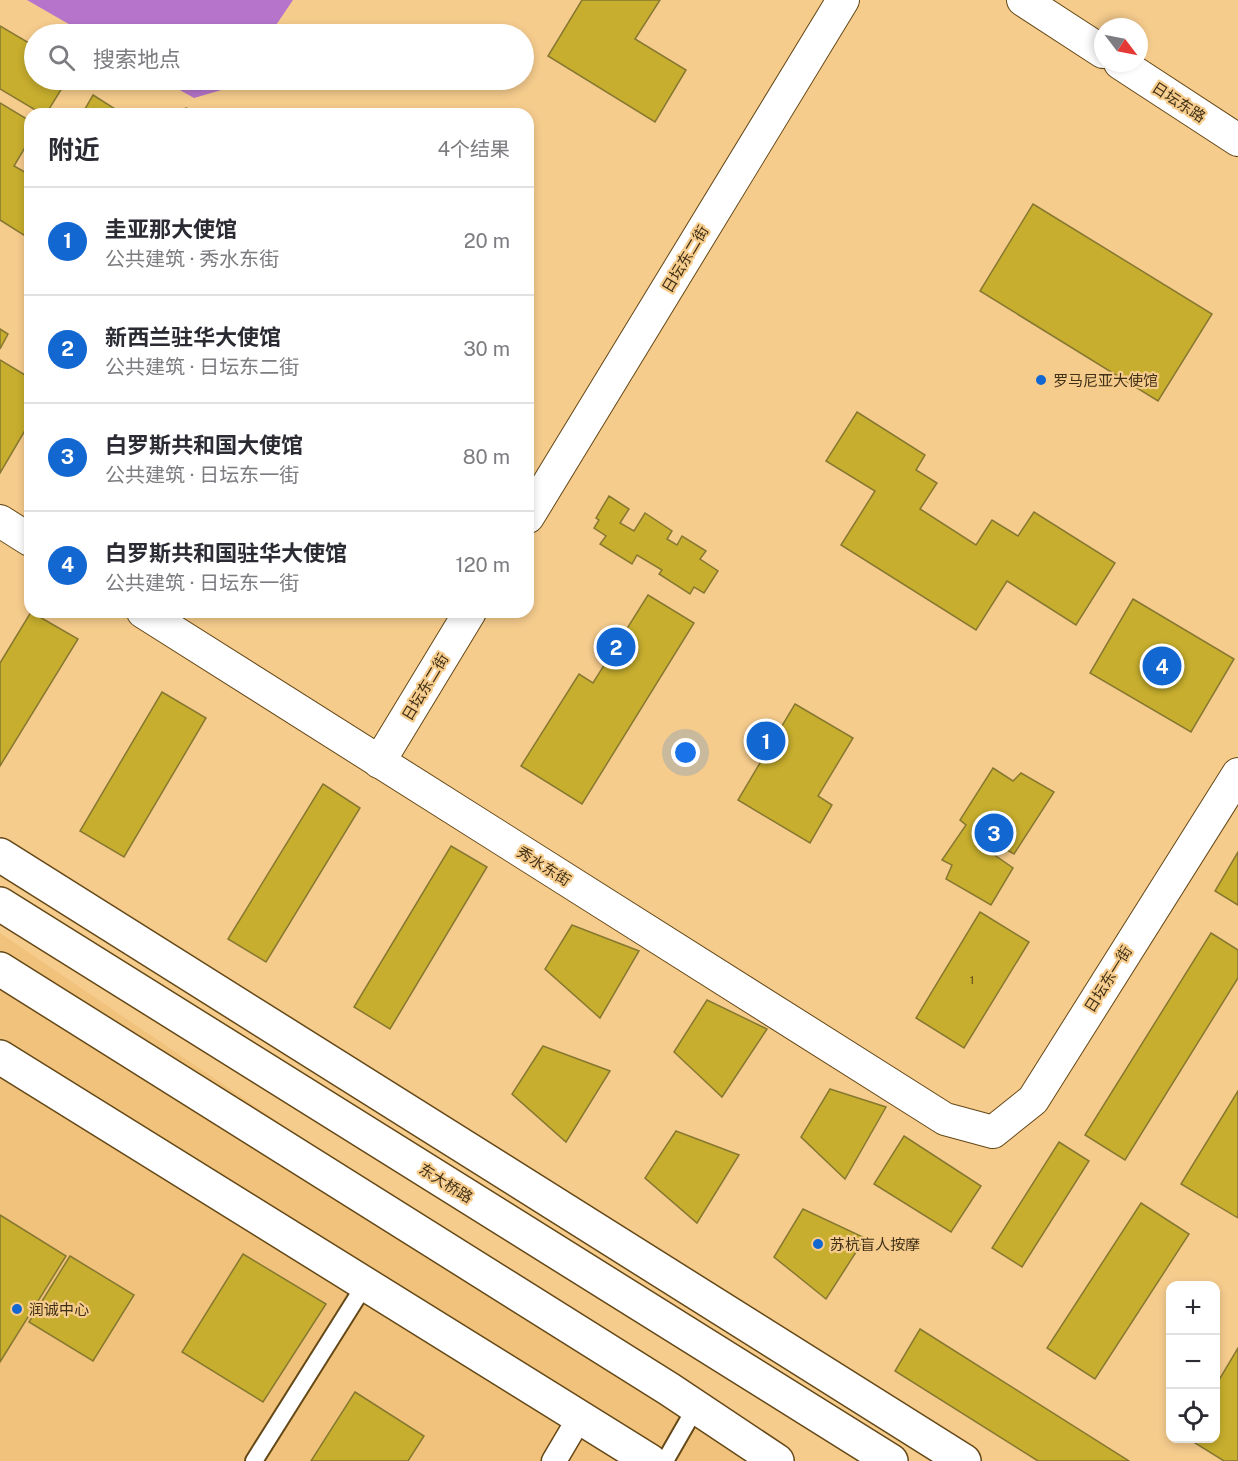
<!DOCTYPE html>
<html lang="zh">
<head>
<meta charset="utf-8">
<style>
	body { margin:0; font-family:"Public Sans","Noto Sans SC",sans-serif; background:#f2f2f3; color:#2b2b33 }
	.controls { position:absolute; right:18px; bottom:18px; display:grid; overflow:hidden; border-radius:12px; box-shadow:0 3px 9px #0003 }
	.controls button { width:54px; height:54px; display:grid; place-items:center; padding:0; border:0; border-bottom:2px solid #e1e1e2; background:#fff; color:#2b2b33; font:30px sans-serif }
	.compass { position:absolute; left:1094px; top:18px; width:54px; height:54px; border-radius:50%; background:#fff; box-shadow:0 3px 9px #0003; rotate:122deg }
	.you { position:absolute; left:686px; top:753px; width:21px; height:21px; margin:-15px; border:4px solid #fff; border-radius:50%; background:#1a73e8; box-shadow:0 0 0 9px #1a73e833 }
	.badge { display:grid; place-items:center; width:39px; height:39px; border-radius:50%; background:#1367d0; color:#fff; font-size:20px; font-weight:700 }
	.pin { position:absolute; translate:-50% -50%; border:3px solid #fff; box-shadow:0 2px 6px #0006 }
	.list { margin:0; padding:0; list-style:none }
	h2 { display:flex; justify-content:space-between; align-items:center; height:78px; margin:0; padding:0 24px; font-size:26px }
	h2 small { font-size:20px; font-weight:400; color:#7c7c81 }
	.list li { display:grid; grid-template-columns:39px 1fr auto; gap:18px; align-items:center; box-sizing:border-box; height:108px; padding:0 24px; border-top:2px solid #e1e1e2 }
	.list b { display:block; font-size:22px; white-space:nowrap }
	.list p { margin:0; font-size:20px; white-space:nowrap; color:#7c7c81 }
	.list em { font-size:20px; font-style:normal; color:#7c7c81 }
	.icon { flex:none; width:33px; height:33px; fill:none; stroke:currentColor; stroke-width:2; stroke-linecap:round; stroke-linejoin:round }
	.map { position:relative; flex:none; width:1238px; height:1461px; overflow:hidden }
	.search { position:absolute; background:#fff; box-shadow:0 3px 9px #0003; left:24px; top:24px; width:510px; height:66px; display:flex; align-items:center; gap:15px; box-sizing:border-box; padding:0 21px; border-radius:33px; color:#7c7c81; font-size:22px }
	.panel { position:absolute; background:#fff; box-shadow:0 3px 9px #0003; left:24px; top:108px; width:510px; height:510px; border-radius:18px }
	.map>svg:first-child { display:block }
	.built { fill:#f0c27b }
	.forest { fill:#b675cb }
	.building { fill:#c7ae2e; stroke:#877831; stroke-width:1.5 }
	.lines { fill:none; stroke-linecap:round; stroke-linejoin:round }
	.service-casing { stroke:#644817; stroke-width:20 }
	.pedestrian-casing { stroke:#644817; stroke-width:27 }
	.minor-casing { stroke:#644817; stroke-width:34 }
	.tertiary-casing { stroke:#644817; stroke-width:36 }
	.secondary-casing { stroke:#644817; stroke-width:36 }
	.service { stroke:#fff; stroke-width:16 }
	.pedestrian { stroke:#fff; stroke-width:24 }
	.minor { stroke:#fff; stroke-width:32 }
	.tertiary { stroke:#fff; stroke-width:33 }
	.secondary { stroke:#fff; stroke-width:33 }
	.poi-dot { fill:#1367d0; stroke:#f6cc8d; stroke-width:2 }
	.labels { text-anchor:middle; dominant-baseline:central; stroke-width:4.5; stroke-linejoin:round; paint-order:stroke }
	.number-label { font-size:12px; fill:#62501c }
	.street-label { font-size:15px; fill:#403016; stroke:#f6cc8d }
	.poi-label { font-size:15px; fill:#403016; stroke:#f6cc8d; text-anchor:start }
</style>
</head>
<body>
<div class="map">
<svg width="1238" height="1461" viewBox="0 0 1238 1461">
	<rect width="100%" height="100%" fill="#f6cc8d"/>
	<!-- built -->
	<polygon class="built" points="0,933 778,1461 0,1461"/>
	<!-- forest -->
	<g class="forest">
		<polygon points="27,0 293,0 270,34 86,34"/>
		<polygon points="162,80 240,80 235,86 194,98"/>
	</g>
	<!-- building -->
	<g class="building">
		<polygon points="582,0 660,0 635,39 686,70 655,122 548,56"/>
		<polygon points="0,26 34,46 34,80 67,80 46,114 42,114 0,89"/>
		<polygon points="93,95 123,114 82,114"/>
		<polygon points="0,103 30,121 30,139 14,166 30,175 30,239 0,220"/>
		<polygon points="186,108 196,114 182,114"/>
		<polygon points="1033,204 1212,314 1158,401 980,291"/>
		<polygon points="0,329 8,334 0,349"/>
		<polygon points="0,360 30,378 30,422 0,473"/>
		<polygon points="857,412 925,455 916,470 937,483 920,509 976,545 992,520 1018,536 1034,512 1115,563 1076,625 1007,581 976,630 841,545 875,491 826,461"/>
		<polygon points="609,496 629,509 620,523 634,531 645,513 672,531 667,539 677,545 682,536 706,551 700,559 718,571 704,593 694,587 690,594 659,574 662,570 637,555 632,564 600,544 606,536 594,528 599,520 596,518"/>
		<polygon points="648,595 694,623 582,804 521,766 579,674 593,683"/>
		<polygon points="1133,599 1234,659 1191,732 1090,673"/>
		<polygon points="31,612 78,639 0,766 0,663"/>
		<polygon points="162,692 206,718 124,857 80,831"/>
		<polygon points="795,704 853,738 818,796 832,805 810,843 738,800"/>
		<polygon points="993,768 1013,781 1021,773 1054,792 1014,854 990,840 986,849 1013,868 991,905 946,879 952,865 942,860 966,825 960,820"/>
		<polygon points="323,784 360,808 266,962 228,939"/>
		<polygon points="451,846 487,867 390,1029 354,1007"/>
		<polygon points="1238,852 1238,905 1215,891"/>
		<polygon points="980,912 1029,942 964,1048 916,1018"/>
		<polygon points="572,925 639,951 600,1018 545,969"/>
		<polygon points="1211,933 1238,950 1238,978 1125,1160 1085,1135"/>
		<polygon points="707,1000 767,1029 722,1097 674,1052"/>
		<polygon points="543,1046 610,1071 566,1142 512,1094"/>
		<polygon points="830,1089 886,1107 845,1179 801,1137"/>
		<polygon points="1238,1091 1238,1218 1181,1184"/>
		<polygon points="676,1131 739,1155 697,1223 645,1178"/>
		<polygon points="904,1136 981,1186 951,1232 874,1184"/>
		<polygon points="1059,1142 1089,1161 1022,1267 992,1248"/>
		<polygon points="1141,1203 1189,1234 1095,1379 1047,1348"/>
		<polygon points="803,1209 865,1238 826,1299 774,1257"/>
		<polygon points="0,1215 66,1256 0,1362"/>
		<polygon points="243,1254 326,1304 263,1402 182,1352"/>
		<polygon points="70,1256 134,1295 93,1361 29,1322"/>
		<polygon points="920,1329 1129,1461 1038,1461 895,1371"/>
		<polygon points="1238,1348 1238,1461 1224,1461 1187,1438 1216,1438 1216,1385"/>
		<polygon points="355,1392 424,1436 408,1461 311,1461"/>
	</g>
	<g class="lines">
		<!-- service casing -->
		<g class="service-casing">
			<g id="service">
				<polyline points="254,1461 366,1283"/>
				<polyline points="665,1461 696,1407"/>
			</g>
		</g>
		<!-- pedestrian casing -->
		<g class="pedestrian-casing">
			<polyline id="pedestrian" points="554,1461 580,1417"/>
		</g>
		<!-- minor casing -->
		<g class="minor-casing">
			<g id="minor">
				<polyline points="1023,0 1103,52"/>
				<polyline points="1120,63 1238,140"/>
				<polyline points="528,517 843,0"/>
				<polyline points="0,521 30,540"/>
				<polyline points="143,612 945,1119 993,1132 1033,1100 1238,774"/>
				<polyline points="379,762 470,612"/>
			</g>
		</g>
		<!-- tertiary casing -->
		<g class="tertiary-casing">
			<g id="tertiary">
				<polyline points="0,855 964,1461"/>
				<polyline points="0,1057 650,1461"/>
			</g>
		</g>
		<!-- secondary casing -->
		<g class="secondary-casing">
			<g id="secondary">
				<polyline points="0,904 891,1461"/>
				<polyline points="0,969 669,1389 777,1461"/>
			</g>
		</g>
		<!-- service -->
		<use href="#service" class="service"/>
		<!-- pedestrian -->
		<use href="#pedestrian" class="pedestrian"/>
		<!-- minor -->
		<use href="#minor" class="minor"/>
		<!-- tertiary -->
		<use href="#tertiary" class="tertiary"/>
		<!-- secondary -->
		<use href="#secondary" class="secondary"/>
	</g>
	<!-- markers -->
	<g class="poi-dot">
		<circle cx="1041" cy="380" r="6"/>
		<circle cx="818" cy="1244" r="6"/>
		<circle cx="17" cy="1309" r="6"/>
	</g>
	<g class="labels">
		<!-- number labels -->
		<g class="number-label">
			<text x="972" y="980">1</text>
		</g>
		<!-- street labels -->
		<g class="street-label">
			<text transform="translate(1179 102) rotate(33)">日坛东路</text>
			<text transform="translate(685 259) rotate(-59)">日坛东二街</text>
			<text transform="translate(425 687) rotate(-59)">日坛东二街</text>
			<text transform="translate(544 866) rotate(32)">秀水东街</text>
			<text transform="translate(1108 979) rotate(-58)">日坛东一街</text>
			<text transform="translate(446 1183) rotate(32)">东大桥路</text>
		</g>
		<!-- poi labels -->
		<g class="poi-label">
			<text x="1053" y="380">罗马尼亚大使馆</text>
			<text x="830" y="1244">苏杭盲人按摩</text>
			<text x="29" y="1309">润诚中心</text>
		</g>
	</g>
</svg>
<div class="controls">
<button>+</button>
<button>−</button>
<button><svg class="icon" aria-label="locate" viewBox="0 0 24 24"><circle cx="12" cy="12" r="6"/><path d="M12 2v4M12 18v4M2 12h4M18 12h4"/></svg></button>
</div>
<svg class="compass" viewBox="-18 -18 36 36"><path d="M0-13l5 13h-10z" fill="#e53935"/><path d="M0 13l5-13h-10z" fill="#7c7c81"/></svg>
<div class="you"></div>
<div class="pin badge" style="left:766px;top:741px">1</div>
<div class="pin badge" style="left:616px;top:647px">2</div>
<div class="pin badge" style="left:994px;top:833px">3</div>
<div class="pin badge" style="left:1162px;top:666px">4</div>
<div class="search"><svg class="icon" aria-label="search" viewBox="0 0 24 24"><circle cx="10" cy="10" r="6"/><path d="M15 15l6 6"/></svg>搜索地点</div>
<section class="panel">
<h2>附近<small>4个结果</small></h2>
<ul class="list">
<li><span class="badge">1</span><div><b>圭亚那大使馆</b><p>公共建筑 · 秀水东街</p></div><em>20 m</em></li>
<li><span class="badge">2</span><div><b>新西兰驻华大使馆</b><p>公共建筑 · 日坛东二街</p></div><em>30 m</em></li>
<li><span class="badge">3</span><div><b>白罗斯共和国大使馆</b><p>公共建筑 · 日坛东一街</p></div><em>80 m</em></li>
<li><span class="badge">4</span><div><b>白罗斯共和国驻华大使馆</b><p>公共建筑 · 日坛东一街</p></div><em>120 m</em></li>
</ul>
</section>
</div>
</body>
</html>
